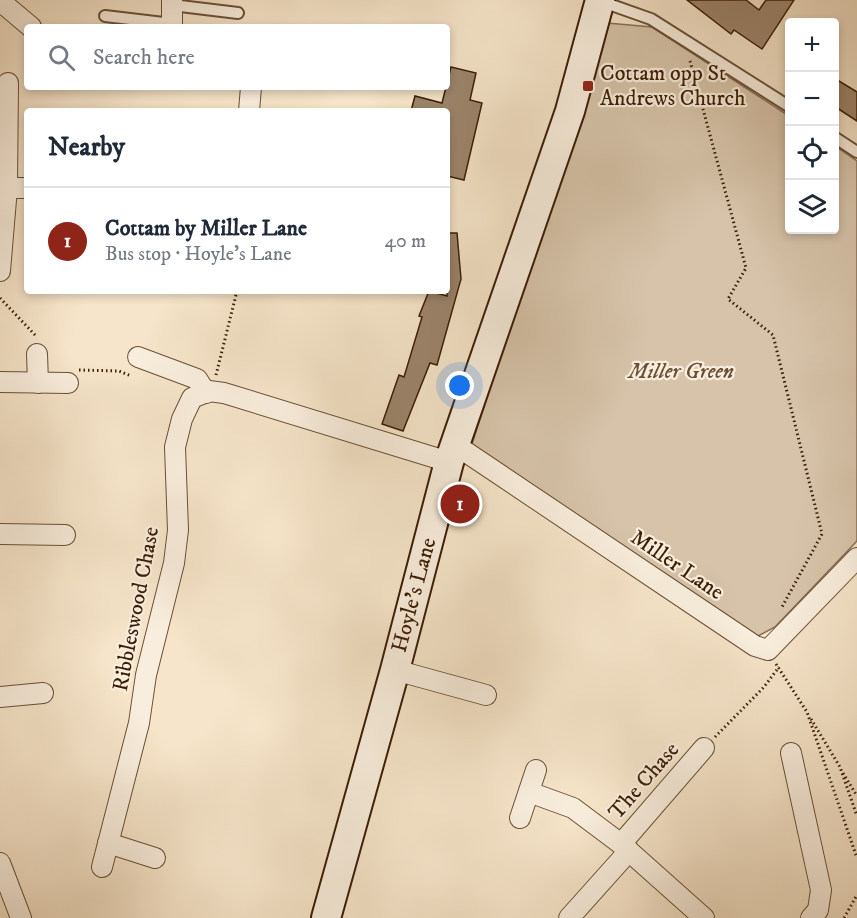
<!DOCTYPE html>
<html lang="en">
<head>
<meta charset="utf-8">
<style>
	body { margin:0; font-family:"IM FELL DW Pica",serif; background:#f6f6f7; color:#1f2937 }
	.controls { position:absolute; right:18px; top:18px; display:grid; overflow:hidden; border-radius:6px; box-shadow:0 3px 9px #0003 }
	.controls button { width:54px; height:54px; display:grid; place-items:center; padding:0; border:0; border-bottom:2px solid #e0e1e3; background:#fff; color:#1f2937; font:30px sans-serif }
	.you { position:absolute; left:460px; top:386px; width:21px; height:21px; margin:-15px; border:4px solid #fff; border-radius:50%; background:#1a73e8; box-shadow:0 0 0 9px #1a73e833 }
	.badge { display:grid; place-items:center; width:39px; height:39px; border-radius:50%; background:#8f2418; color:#fff; font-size:20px; font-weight:700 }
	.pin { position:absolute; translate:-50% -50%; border:3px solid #fff; box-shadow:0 2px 6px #0006 }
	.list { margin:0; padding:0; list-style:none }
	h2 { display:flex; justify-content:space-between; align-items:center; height:78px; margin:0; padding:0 24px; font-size:26px }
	h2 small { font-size:20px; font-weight:400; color:#747a83 }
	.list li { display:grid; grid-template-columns:39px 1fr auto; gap:18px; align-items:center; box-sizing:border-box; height:108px; padding:0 24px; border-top:2px solid #e0e1e3 }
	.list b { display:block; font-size:22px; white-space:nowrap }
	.list p { margin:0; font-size:20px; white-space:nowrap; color:#747a83 }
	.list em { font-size:20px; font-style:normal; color:#747a83 }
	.icon { flex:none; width:33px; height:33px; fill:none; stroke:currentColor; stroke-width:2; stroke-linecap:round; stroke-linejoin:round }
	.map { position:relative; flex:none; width:857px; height:918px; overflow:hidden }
	.search { position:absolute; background:#fff; box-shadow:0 3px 9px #0003; left:24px; top:24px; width:426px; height:66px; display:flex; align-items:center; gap:15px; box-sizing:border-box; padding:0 21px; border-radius:6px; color:#747a83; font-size:22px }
	.panel { position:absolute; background:#fff; box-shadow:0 3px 9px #0003; left:24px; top:108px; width:426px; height:186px; border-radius:6px }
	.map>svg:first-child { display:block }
	.green { fill:#d6c3a9; stroke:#887058; stroke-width:1.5 }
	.building { fill:#9c856c; stroke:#3b1d06; stroke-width:1.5 }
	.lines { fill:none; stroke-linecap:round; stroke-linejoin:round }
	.lane-casing { stroke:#6a4f37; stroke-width:14 }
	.street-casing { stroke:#6a4f37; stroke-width:22 }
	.secondary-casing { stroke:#3b1d06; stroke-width:32 }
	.path { stroke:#3b1d06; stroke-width:3; stroke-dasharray:1.5 3; stroke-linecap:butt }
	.lane { stroke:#f9eedd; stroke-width:10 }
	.street { stroke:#f9eedd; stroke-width:20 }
	.secondary { stroke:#f9eedd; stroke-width:28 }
	.poi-dot { fill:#8f2418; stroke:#f9eedd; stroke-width:2 }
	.labels { text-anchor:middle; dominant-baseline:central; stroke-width:4.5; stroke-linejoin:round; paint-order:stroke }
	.poi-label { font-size:22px; fill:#3b1d06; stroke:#f9eedd; text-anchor:start }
	.park-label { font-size:22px; font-style:italic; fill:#6a4f37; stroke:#f9eedd }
	.street-label { font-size:22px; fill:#3b1d06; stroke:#f9eedd }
</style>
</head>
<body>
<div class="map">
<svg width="857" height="918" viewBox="0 0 857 918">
	<rect width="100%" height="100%" fill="#f6e5ca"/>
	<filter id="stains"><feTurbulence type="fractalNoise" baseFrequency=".00333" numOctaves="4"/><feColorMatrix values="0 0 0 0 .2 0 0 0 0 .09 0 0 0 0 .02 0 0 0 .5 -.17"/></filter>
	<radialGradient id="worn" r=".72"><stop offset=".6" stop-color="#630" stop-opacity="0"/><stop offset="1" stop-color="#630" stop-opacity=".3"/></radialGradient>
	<!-- green -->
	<polygon class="green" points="607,23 652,27 789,116 790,230 834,230 835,146 857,161 857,541 775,627 758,636 472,444"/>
	<!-- building -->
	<g class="building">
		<polygon points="687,0 746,0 759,10 766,0 794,0 762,49 734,30 731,34"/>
		<polygon points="451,67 476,73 470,100 482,103 464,180 447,176 447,111 411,111 415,96 442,103"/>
		<polygon points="834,78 857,92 857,121 834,106"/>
		<polygon points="447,233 457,233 461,279 437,365 430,363 403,431 382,424 399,375 404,377 422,317 419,316 429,291 447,296"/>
	</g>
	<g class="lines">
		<!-- lane casing -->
		<g class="lane-casing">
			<g id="lane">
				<polyline points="600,1 651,19 790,107"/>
				<polyline points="172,5 238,13"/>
				<polyline points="105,16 172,24"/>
				<polyline points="834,137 857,152"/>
			</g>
		</g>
		<!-- street casing -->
		<g class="street-casing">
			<g id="street">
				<polyline points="0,1 31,27"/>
				<polyline points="172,27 172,0"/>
				<polyline points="249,111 251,87"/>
				<polyline points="7,188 27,188"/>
				<polyline points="0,271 7,188 8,83"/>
				<polyline points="37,354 38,383"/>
				<polyline points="138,357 197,379 206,393"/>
				<polyline points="0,382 68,383"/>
				<polyline points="454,444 755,646 768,650 857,558"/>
				<polyline points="0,534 65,535"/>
				<polyline points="395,670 486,695"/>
				<polyline points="0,697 43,693"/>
				<polyline points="791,753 821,890 818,910 811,918"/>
				<polyline points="529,792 573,808 621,844 704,918"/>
				<polyline points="520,818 536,770"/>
				<polyline points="108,843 155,858"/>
				<polyline points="621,844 704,748"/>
				<polyline points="0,863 21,918"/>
				<polyline points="102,867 139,723 146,675 174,563 178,530 175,447 182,419 192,398 209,391 224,393 449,462"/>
				<polyline points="569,918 629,851"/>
			</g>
		</g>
		<!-- secondary casing -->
		<g class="secondary-casing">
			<polyline id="secondary" points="326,918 395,670 449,462 570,111 600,0"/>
		</g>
		<!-- path -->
		<g class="path">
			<polyline points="690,61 746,268 728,299 773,335 822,534 782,607"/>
			<polyline points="0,298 36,336"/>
			<polyline points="79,370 119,371 131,376"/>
			<polyline points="216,375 237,291"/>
			<polyline points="776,664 807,712 857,858"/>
			<polyline points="811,719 840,767 857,816"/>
			<polyline points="715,737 764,687 779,667"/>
			<polyline points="843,773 857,796"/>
			<polyline points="844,918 857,895"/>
		</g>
		<!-- lane -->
		<use href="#lane" class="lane"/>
		<!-- street -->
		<use href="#street" class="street"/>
		<!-- secondary -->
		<use href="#secondary" class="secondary"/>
	</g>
	<!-- markers -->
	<rect class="poi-dot" x="582" y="80" width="12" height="12" rx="3"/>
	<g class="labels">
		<!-- poi labels -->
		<g class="poi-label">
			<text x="600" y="73">Cottam opp St<tspan x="600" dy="25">Andrews Church</tspan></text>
		</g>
		<!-- park labels -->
		<g class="park-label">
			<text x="681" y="371">Miller Green</text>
		</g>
		<!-- street labels -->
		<g class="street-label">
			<text transform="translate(677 565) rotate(34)">Miller Lane</text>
			<text transform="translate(414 595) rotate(-75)">Hoyle's Lane</text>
			<text transform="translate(136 609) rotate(-79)">Ribbleswood Chase</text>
			<text transform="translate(644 781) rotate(-49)">The Chase</text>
		</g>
	</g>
	<rect width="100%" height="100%" filter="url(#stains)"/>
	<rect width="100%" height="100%" fill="url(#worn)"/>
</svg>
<div class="controls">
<button>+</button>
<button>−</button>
<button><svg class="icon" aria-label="locate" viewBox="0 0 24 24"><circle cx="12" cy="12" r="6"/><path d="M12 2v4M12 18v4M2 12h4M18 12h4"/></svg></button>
<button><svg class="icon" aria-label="layers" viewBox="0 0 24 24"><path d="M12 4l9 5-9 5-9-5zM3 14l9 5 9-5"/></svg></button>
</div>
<div class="you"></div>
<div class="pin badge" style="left:460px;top:504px">1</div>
<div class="search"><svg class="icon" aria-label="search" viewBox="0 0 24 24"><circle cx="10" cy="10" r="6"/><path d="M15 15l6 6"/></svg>Search here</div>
<section class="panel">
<h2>Nearby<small></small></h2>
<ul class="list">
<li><span class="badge">1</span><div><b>Cottam by Miller Lane</b><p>Bus stop · Hoyle's Lane</p></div><em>40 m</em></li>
</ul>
</section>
</div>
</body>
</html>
